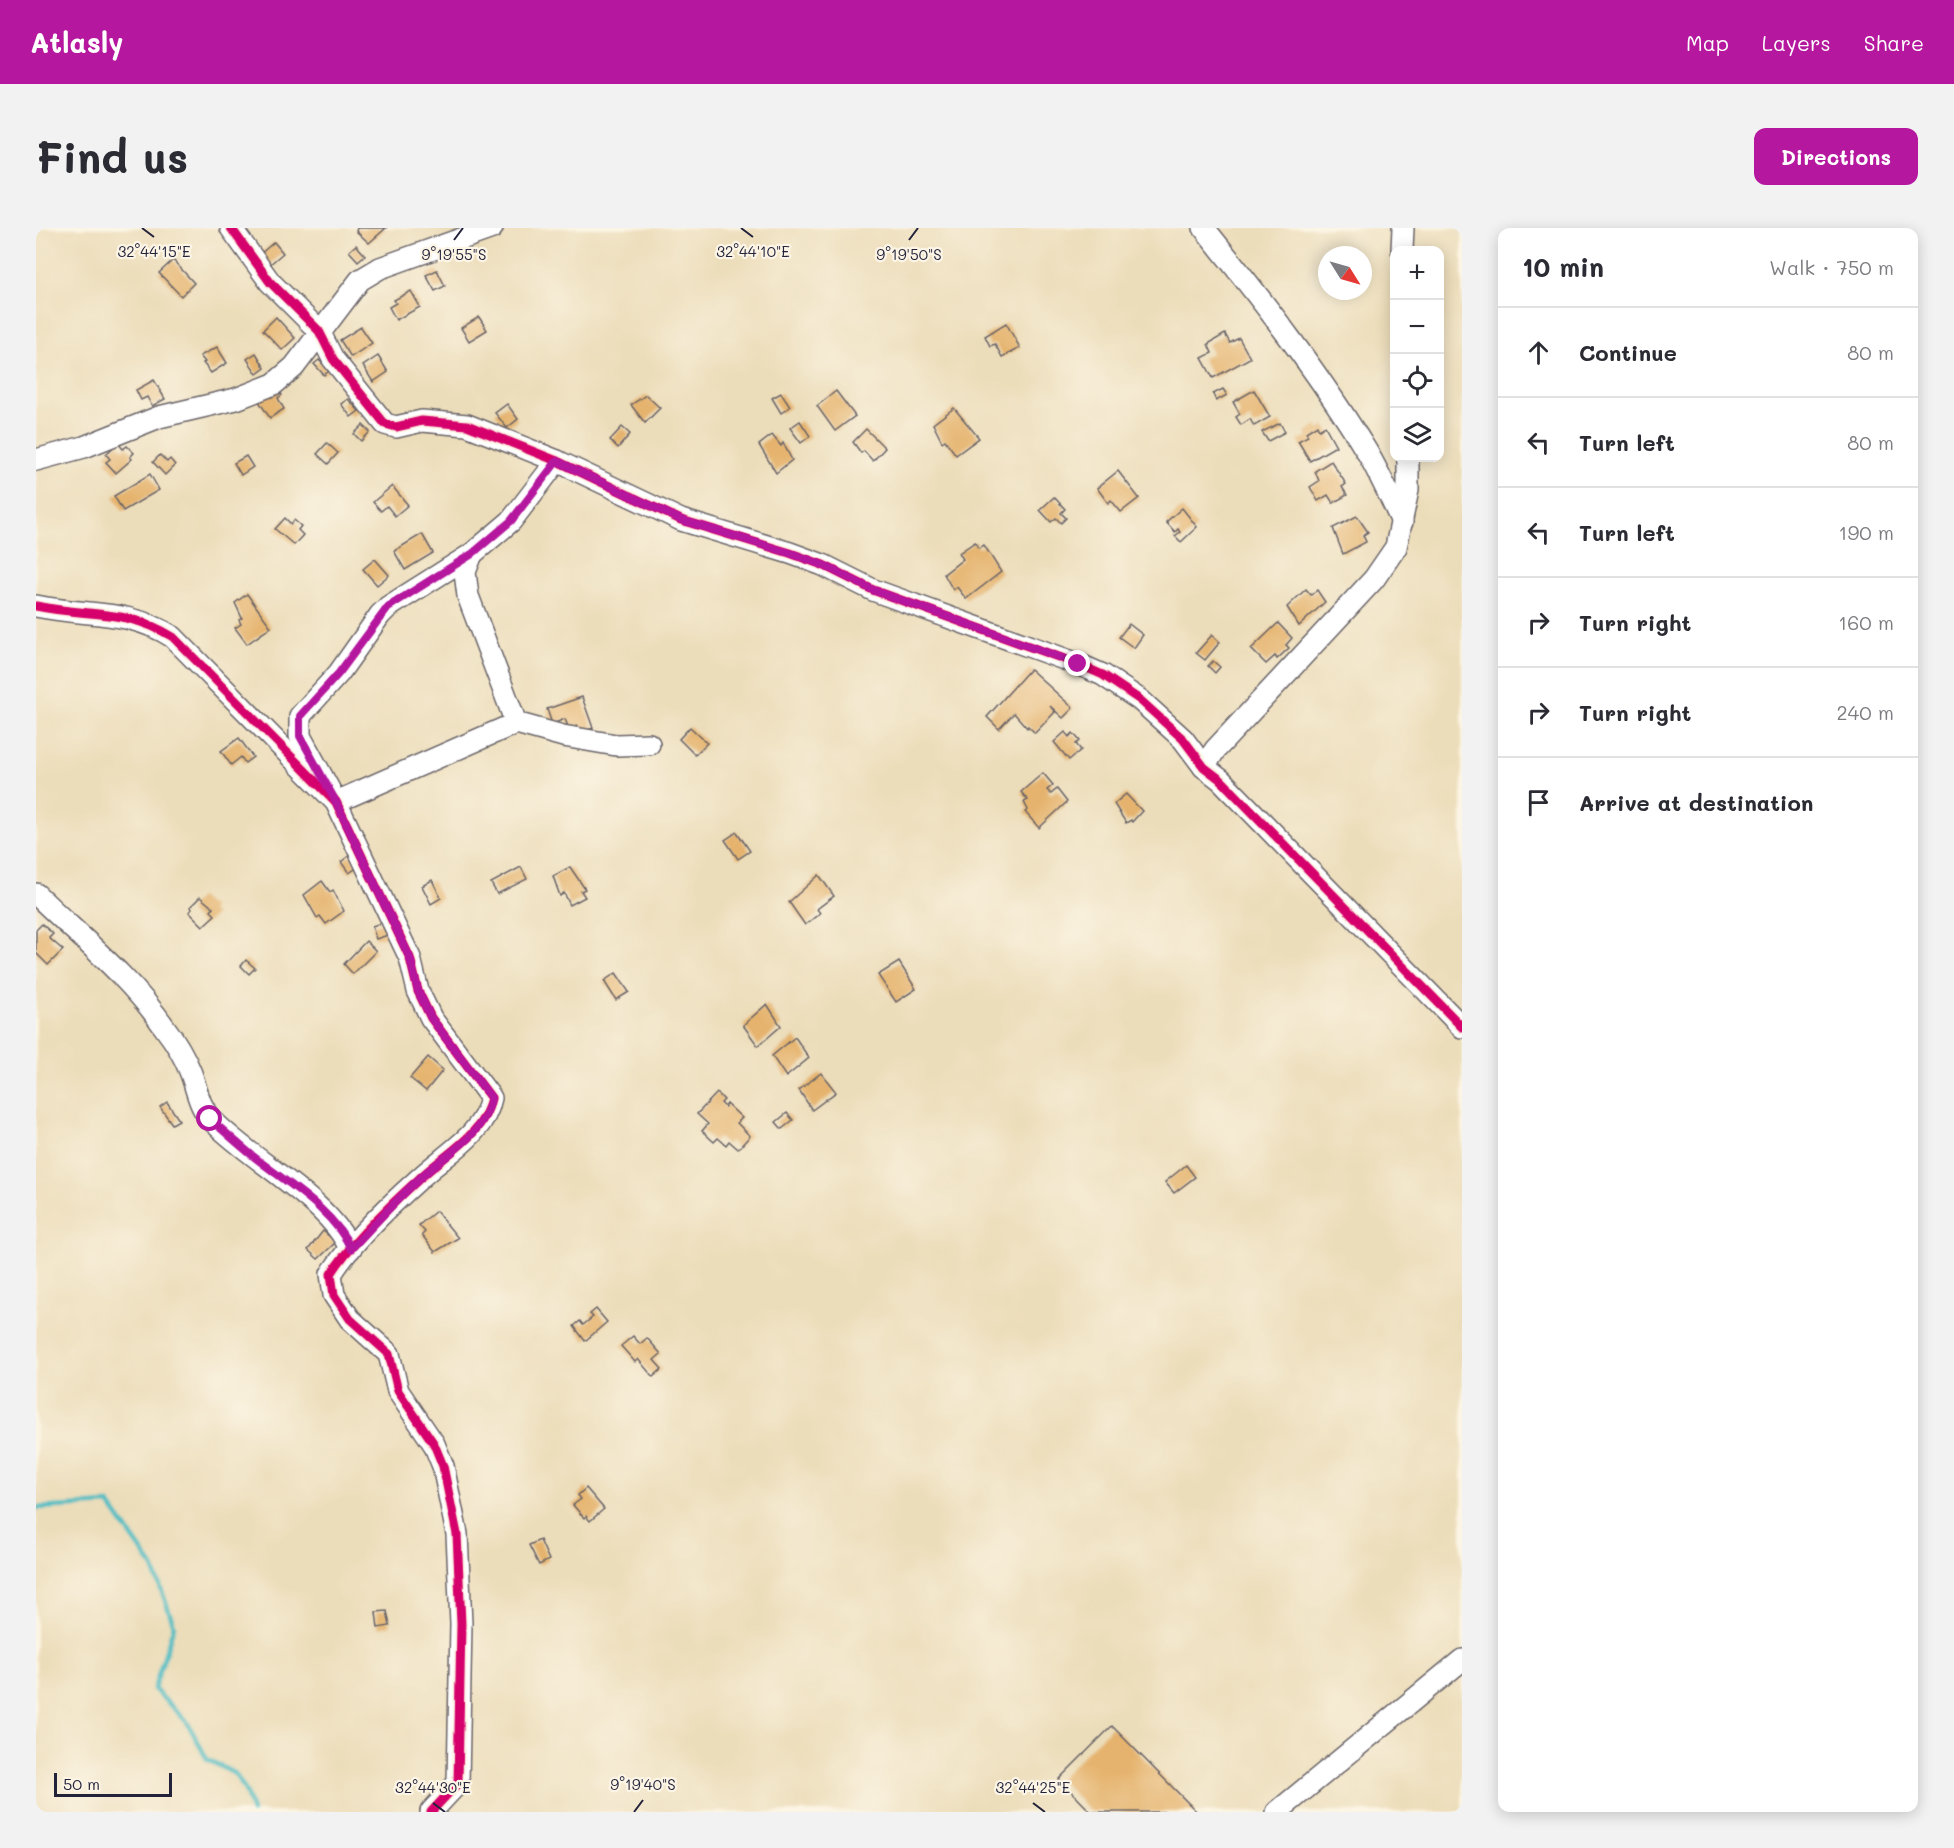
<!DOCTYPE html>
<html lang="en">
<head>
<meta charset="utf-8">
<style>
	body { margin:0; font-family:Mali,sans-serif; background:#f2f2f3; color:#2b2b33 }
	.controls { position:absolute; right:18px; top:18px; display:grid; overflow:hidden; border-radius:12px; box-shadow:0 3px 15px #0003 }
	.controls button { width:54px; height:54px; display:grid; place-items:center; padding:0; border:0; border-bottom:2px solid #e1e1e2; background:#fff; color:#2b2b33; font:30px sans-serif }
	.compass { position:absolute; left:1282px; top:18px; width:54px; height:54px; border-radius:50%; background:#fff; box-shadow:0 3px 15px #0003; rotate:127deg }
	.scale { position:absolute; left:18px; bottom:15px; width:118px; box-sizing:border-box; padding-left:6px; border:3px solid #22223b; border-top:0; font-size:16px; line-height:21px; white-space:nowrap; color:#22223b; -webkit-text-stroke:4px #fcf5e5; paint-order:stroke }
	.stop { position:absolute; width:18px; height:18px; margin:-14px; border:4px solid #b5179e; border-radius:50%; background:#fff }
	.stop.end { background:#b5179e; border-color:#fff; box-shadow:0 2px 6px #0008 }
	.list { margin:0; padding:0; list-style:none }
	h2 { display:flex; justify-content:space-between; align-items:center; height:78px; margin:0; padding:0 24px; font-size:26px }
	h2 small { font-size:20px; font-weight:400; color:#7c7c81 }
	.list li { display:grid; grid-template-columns:39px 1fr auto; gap:18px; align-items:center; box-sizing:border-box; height:90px; padding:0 24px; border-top:2px solid #e1e1e2 }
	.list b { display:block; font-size:22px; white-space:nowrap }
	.list em { font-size:20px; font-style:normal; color:#7c7c81 }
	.icon { flex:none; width:33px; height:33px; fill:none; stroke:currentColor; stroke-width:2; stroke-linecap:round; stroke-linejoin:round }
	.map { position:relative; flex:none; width:1426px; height:1584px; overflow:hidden; border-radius:12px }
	header { display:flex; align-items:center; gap:36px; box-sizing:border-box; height:84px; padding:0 30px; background:#b5179e; color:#fff }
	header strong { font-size:28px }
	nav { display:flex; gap:33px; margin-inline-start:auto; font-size:21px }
	.intro { display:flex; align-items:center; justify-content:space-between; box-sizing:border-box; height:144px; padding:0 36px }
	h1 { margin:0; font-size:42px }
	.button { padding:15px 27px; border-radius:12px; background:#b5179e; color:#fff; font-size:21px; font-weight:700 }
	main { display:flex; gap:36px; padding:0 36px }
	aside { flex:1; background:#fff; border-radius:12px; box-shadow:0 3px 15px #0003 }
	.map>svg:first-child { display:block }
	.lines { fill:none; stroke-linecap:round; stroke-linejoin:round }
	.stream { stroke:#4fbdc4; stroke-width:4.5 }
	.building { fill:#e5b36d }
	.minor-casing { stroke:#696367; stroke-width:24 }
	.minor { stroke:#fff; stroke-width:21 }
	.cycleway-casing { stroke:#fcf5e5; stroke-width:13 }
	.cycleway { stroke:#d6006c; stroke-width:9 }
	.route { stroke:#b5179e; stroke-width:8 }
	.ticks { fill:none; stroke:#22223b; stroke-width:2 }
	.ticks-label { font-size:15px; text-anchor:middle; fill:#22223b; stroke:#fcf5e5; stroke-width:4.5; stroke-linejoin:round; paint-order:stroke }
</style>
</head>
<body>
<header>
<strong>Atlasly</strong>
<nav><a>Map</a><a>Layers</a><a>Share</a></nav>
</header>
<div class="intro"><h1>Find us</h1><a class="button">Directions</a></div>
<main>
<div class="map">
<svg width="1426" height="1584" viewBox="0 0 1426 1584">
	<rect width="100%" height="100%" fill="#fcf5e5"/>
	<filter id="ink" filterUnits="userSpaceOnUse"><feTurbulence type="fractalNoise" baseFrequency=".0167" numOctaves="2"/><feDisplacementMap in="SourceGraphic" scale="12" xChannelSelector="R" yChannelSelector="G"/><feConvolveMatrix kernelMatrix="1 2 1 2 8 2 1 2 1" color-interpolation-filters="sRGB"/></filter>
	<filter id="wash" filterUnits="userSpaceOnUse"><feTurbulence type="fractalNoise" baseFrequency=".008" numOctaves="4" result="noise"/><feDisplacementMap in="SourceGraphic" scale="24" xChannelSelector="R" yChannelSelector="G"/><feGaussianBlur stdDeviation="1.35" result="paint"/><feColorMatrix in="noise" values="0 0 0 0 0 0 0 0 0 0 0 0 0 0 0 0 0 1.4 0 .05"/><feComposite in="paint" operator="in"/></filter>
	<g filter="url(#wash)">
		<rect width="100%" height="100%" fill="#ecddba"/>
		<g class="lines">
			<!-- stream -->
			<polyline class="stream" points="0,1280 73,1276 117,1339 138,1397 118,1461 151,1494 171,1531 199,1546 210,1564 216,1584"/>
		</g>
		<g id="blocks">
			<!-- building -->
			<g class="building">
				<polygon points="321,0 350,0 333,15 320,3"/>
				<polygon points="238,14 247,25 232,38 223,27"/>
				<polygon points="320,17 329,27 322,33 313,23"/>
				<polygon points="137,32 158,55 145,68 123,45"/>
				<polygon points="401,42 409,58 399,63 390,47"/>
				<polygon points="375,63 384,79 360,92 353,79 360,75 358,72"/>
				<polygon points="240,89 259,110 246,122 227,102"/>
				<polygon points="443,89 451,102 433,113 425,100"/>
				<polygon points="970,95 984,120 966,129 959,116 954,118 949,108"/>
				<polygon points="325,99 336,115 315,129 304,112"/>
				<polygon points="1189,106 1194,115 1203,110 1214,130 1177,150 1166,130 1176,125 1172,116"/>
				<polygon points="181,119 191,135 175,145 167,135 169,134 164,128"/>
				<polygon points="220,125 229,140 221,146 211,131"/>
				<polygon points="342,128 352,144 337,154 327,138"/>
				<polygon points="283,132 293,143 288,147 278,136"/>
				<polygon points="118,152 129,171 116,178 111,169 105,172 100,162"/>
				<polygon points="241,159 246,167 242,170 248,181 234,190 222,172"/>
				<polygon points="1187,161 1191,167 1180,173 1177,166"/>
				<polygon points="1218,162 1234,189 1218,198 1214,191 1205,197 1200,189 1204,186 1197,174"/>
				<polygon points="800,163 819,188 799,203 781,178"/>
				<polygon points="745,165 754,179 745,185 736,170"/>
				<polygon points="610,167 624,180 609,195 595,177"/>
				<polygon points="312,171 323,183 315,189 305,176"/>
				<polygon points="471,176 482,191 471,200 459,185"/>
				<polygon points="918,180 943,210 920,227 909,212 906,214 897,196"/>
				<polygon points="764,193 774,208 765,215 754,200"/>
				<polygon points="1244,195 1249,204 1232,213 1226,204"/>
				<polygon points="327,197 334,204 325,213 318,206"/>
				<polygon points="1281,197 1283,202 1289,198 1300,218 1274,233 1262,213 1272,208 1270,204"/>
				<polygon points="586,199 594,206 582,220 574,212"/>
				<polygon points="830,201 849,220 837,233 828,223 825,225 817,214"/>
				<polygon points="736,207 745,218 747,215 756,232 740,245 723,217"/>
				<polygon points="82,215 87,221 91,218 98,225 94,229 96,231 80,245 70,234 74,231 70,226"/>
				<polygon points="291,215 302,225 292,236 281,226"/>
				<polygon points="124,227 131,234 134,231 139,237 129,247 117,234"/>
				<polygon points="210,228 217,239 205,247 198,235"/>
				<polygon points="1295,233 1310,256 1306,259 1311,267 1297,275 1292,267 1282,273 1274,259 1283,253 1279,243"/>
				<polygon points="1082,243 1103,270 1085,284 1075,272 1072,275 1061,260"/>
				<polygon points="114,246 123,262 87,283 78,268"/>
				<polygon points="356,258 372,277 359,288 351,278 345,283 337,274"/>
				<polygon points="1018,269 1029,281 1025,285 1030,290 1025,295 1020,290 1015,294 1004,282"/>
				<polygon points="1146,280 1161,299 1145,314 1139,308 1144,304 1142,301 1139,304 1130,294"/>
				<polygon points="1321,288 1332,304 1327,307 1330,314 1307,326 1297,300"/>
				<polygon points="249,290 255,296 258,292 265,298 262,302 267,307 258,317 239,301"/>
				<polygon points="386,306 397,325 369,342 358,323"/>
				<polygon points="939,314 943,320 948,317 965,344 930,371 921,359 917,362 908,346 927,331 923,325"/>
				<polygon points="339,331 353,347 341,357 327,341"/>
				<polygon points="1270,361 1275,367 1281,362 1289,374 1263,398 1251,379"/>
				<polygon points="211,366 235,399 211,416 199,400 205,396 203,392 206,390 199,375"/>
				<polygon points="1242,395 1256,410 1250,417 1253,420 1241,431 1239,428 1230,436 1215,421"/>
				<polygon points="1093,396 1107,407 1098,420 1083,409"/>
				<polygon points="1176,407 1184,414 1169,432 1160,425"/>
				<polygon points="1177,433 1184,439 1179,445 1172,438"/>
				<polygon points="994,441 1037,480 1027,490 1014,478 1019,484 999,505 992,498 991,500 978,485 963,501 951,489"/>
				<polygon points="546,469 557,500 544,505 541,498 533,501 529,491 516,496 511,481"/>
				<polygon points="654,499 671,515 659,527 643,511"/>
				<polygon points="1029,504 1033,509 1037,505 1044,513 1040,516 1045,522 1033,532 1018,514"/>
				<polygon points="203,510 217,529 209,535 205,529 195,537 185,523"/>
				<polygon points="1007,545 1017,557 1011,562 1015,566 1021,561 1031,574 1003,600 989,584 992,582 988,574 992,572 985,564"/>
				<polygon points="1090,566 1106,583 1096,594 1095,592 1090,595 1078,576"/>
				<polygon points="701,604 714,623 702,631 689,612"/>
				<polygon points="314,627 322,639 313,645 305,634"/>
				<polygon points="485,639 491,651 461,666 455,655"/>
				<polygon points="534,639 549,661 545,663 549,669 534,677 528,665 524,668 517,648"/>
				<polygon points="783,647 798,668 781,681 784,685 769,697 753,674"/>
				<polygon points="396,652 405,670 395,676 386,658"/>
				<polygon points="286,653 294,664 297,662 308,683 290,696 284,688 281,690 268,667"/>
				<polygon points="164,669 177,680 175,683 179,687 167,698 153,684 156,681 154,679"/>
				<polygon points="348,694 352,707 340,711 336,698"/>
				<polygon points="6,696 17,706 13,710 27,722 12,737 0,725 0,702"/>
				<polygon points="330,713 340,723 317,746 308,736"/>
				<polygon points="210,732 219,740 213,746 205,738"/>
				<polygon points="863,734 880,761 860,774 842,747"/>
				<polygon points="580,745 593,764 580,772 568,753"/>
				<polygon points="731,776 745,798 722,818 707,797"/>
				<polygon points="759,809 773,830 750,849 736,828"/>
				<polygon points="392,829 407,842 390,863 374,850"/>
				<polygon points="785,845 800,864 776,882 763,862"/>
				<polygon points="681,865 688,872 685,875 689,879 691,876 706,890 701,895 714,908 702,921 693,913 690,917 682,910 678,914 666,903 672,896 661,886"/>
				<polygon points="131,874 143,892 136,896 124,879"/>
				<polygon points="751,885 757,892 746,901 740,894"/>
				<polygon points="1150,937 1159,949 1138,965 1129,954"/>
				<polygon points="400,983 422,1010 399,1024 386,1007 389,1004 383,997"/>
				<polygon points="287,1003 300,1014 282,1031 272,1022"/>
				<polygon points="560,1081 571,1094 549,1113 538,1098 544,1093 547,1097 557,1089 554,1086"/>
				<polygon points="597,1108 604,1116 611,1110 625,1126 618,1132 626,1141 617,1149 602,1131 599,1134 585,1118"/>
				<polygon points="550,1260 568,1281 554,1293 550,1288 548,1290 537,1277 545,1271 542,1267"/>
				<polygon points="504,1312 513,1332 503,1337 493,1317"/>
				<polygon points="351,1383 354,1398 342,1400 340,1384"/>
				<polygon points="1076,1498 1160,1583 1159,1584 1055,1584 1023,1551"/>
			</g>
		</g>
	</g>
	<g filter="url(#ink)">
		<use href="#blocks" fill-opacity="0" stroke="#696367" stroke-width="1.5"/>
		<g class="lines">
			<!-- minor casing -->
			<g class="minor-casing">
				<g id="minor">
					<polyline points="195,0 234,54 283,103 297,131 349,196 360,199 386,193 431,197 521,233 645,292 754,325 787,337 837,362 1042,436 1067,447 1104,472 1147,511 1168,539 1185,552 1426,799"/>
					<path d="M1168 0C1226 72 1283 145 1331 224 1344 246 1355 271 1366 294"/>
					<polyline points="1366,22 1367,0"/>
					<polyline points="0,232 48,219 123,189 200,171 238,156 258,139 324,52 344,40 456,0"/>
					<polyline points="521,233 475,293 436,326 352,379 344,387 303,445 264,488 264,508 300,574 480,495 527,508 580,517 613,516"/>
					<polyline points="436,326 429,344 432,368 480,495"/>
					<path d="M0 378C51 389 91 380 137 409L300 574 374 730 382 763 395 790 455 870C448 907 409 926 383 951 354 977 316 1013 295 1046L298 1067 314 1091 353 1126 362 1163 398 1216 407 1238 421 1306 425 1396 422 1555 395 1584"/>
					<polyline points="1168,539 1179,522 1338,351 1360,319 1372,262 1372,230"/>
					<path d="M0 666C44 709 94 749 129 800 139 813 148 828 154 843 161 860 162 878 176 892 213 931 294 973 314 1021"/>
					<polyline points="1241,1584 1426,1432"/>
				</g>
			</g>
			<!-- minor -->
			<use href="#minor" class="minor"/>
			<!-- cycleway casing -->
			<g class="cycleway-casing">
				<g id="cycleway">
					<polyline points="195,0 234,54 283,103 297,131 349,196 360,199 386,193 431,197 521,233 645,292 754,325 787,337 837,362 1042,436 1067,447 1104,472 1147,511 1168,539 1185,552 1426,799"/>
					<path d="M0 378C51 389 91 380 137 409L300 574 374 730 382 763 395 790 455 870C448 907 409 926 383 951 354 977 316 1013 295 1046L298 1067 314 1091 353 1126 362 1163 398 1216 407 1238 421 1306 425 1396 422 1555 395 1584"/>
				</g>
			</g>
			<!-- cycleway -->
			<use href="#cycleway" class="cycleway"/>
		</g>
	</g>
	<g class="lines" filter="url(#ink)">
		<!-- route -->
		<path class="route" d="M174 891C188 903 202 916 217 928 249 954 298 982 315 1021 337 998 359 973 383 951 409 926 449 908 455 870L395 790 382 763 374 730 300 574 264 508V488L303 445 352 379 436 326 475 293 521 233 645 292 754 325 787 337 837 362 1042 436"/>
	</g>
	<!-- ticks -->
	<path class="ticks" d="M106 0 118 9M705 0 717 9M418 12 427 0M873 12 882 0M397 1575 409 1584M997 1575 1009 1584M598 1584 607 1572"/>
	<g class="ticks-label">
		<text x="118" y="29">32°44'15"E</text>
		<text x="717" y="29">32°44'10"E</text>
		<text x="418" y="32">9°19'55"S</text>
		<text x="873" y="32">9°19'50"S</text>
		<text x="607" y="1562">9°19'40"S</text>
		<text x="397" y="1565">32°44'30"E</text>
		<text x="997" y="1565">32°44'25"E</text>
	</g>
</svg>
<div class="controls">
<button>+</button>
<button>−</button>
<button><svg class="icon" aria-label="locate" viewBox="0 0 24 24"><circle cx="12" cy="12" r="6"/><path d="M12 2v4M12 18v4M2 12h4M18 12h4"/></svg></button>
<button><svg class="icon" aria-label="layers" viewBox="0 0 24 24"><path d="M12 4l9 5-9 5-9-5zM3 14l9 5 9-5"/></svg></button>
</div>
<svg class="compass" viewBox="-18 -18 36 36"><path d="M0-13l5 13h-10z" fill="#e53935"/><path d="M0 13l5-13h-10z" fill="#7c7c81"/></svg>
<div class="scale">50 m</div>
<div class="stop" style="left:174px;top:891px"></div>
<div class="stop end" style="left:1042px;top:436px"></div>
</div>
<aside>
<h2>10 min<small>Walk · 750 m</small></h2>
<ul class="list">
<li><svg class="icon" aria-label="ahead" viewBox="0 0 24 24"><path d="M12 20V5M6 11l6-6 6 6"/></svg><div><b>Continue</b></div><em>80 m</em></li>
<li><svg class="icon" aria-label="left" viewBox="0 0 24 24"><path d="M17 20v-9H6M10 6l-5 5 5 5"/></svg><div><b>Turn left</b></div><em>80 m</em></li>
<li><svg class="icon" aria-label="left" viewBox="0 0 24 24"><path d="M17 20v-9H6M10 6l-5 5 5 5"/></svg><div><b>Turn left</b></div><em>190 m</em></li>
<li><svg class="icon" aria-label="right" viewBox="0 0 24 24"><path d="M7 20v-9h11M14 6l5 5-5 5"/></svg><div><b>Turn right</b></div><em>160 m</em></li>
<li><svg class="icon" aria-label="right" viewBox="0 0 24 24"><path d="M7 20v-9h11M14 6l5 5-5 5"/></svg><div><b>Turn right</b></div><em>240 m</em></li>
<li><svg class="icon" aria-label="arrive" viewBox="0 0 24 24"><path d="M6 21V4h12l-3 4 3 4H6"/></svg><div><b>Arrive at destination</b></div></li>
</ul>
</aside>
</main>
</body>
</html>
